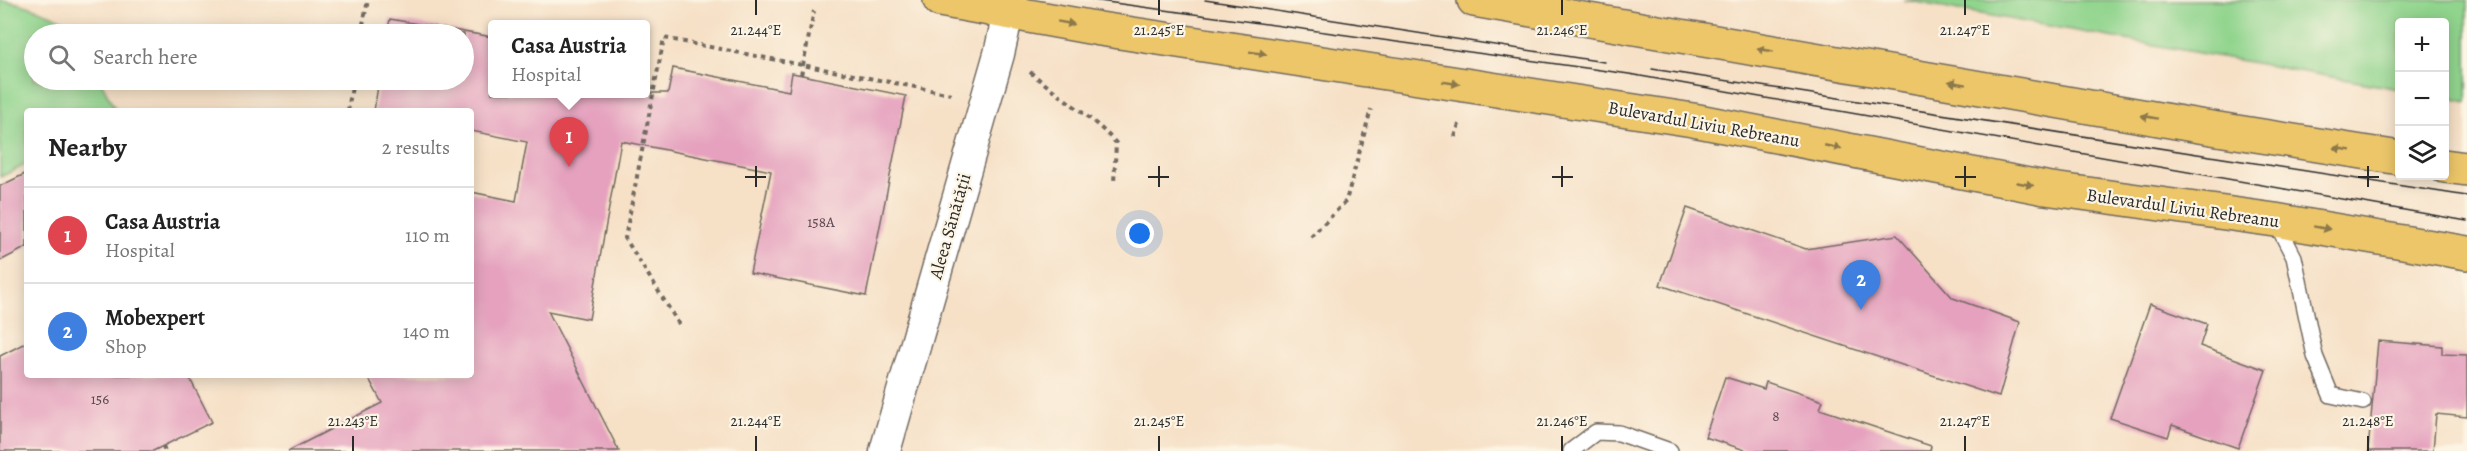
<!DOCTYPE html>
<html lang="en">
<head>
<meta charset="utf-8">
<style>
	body { margin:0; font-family:Alegreya,serif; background:#f2f2f2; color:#222 }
	.controls { position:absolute; right:18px; top:18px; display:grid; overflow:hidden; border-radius:6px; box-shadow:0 3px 15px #0003 }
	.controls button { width:54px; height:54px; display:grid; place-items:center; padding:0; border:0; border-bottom:2px solid #e0e0e0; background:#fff; color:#222; font:30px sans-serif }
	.you { position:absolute; left:1140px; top:234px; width:21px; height:21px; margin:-15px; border:4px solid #fff; border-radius:50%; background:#1a73e8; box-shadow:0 0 0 9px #1a73e833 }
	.badge { display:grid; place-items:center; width:39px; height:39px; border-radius:50%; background:#c8321e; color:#fff; font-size:20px; font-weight:700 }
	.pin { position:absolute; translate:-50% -50px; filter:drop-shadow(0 2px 3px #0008) }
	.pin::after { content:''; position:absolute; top:32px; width:21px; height:18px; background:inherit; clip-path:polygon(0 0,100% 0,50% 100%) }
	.popup { position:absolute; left:488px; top:20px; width:162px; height:78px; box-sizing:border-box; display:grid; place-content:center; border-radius:6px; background:#fff; filter:drop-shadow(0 2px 4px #0005); font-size:20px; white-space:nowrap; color:#767676 }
	.popup b { font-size:22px; color:#222 }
	.popup::after { content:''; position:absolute; left:50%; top:100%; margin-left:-12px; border:12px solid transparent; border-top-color:#fff }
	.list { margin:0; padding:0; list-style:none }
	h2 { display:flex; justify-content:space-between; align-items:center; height:78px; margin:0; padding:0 24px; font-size:26px }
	h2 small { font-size:20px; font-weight:400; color:#767676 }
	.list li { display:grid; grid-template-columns:39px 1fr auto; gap:18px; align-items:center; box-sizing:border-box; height:96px; padding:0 24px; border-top:2px solid #e0e0e0 }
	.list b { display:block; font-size:22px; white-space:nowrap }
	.list p { margin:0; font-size:20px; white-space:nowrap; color:#767676 }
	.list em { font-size:20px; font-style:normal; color:#767676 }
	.icon { flex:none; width:33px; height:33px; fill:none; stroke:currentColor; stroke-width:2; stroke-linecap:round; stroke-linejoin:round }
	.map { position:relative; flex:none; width:2467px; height:451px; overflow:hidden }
	.search { position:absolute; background:#fff; box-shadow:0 3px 15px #0003; left:24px; top:24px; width:450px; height:66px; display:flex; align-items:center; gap:15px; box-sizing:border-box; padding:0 21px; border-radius:33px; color:#767676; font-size:22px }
	.panel { position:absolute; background:#fff; box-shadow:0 3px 15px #0003; left:24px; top:108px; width:450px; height:270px; border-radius:6px }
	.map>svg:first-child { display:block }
	.green { fill:#90d48d; stroke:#5e805c; stroke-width:1.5 }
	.building { fill:#e5a1be }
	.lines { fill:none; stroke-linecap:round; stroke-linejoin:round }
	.lane-casing { stroke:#726a61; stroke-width:18 }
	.street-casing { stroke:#726a61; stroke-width:33 }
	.primary-casing { stroke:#726a61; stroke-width:36 }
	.path { stroke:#726a61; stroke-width:4; stroke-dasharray:4.5 4.5; stroke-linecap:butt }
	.lane { stroke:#fff; stroke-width:15 }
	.street { stroke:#fff; stroke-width:30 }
	.primary { stroke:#ecc669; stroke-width:33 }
	.tram { stroke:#2b2b2b; stroke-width:1.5 }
	.oneway { fill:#8c784a }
	.ticks { fill:none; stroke:#2b2b2b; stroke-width:2 }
	.labels { text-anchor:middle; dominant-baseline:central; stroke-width:4.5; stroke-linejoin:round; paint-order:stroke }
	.number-label { font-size:15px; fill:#5a4850 }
	.street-label { font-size:18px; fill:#2b2b2b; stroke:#fcf5e5 }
	.ticks-label { font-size:15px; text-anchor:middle; fill:#2b2b2b; stroke:#fcf5e5; stroke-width:4.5; stroke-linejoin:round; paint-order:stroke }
</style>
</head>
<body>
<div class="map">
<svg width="2467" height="451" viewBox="0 0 2467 451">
	<rect width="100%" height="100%" fill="#fcf5e5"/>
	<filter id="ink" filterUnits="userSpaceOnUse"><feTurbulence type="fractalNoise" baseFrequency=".0167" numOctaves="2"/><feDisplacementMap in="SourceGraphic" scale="12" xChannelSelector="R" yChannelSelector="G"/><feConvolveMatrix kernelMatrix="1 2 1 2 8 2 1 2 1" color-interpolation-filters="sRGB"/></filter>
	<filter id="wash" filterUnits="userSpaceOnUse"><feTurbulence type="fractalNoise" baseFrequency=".008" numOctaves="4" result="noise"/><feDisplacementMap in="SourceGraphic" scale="24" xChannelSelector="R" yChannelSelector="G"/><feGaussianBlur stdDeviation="1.35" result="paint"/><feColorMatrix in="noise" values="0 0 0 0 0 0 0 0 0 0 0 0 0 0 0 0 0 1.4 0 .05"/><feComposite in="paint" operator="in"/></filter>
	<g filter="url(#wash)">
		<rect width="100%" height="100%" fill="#f6e0c6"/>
		<!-- green -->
		<g class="green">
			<path d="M0 0C19 2 69 17 78 34H34V80H100L116 111H27V164L0 177Z"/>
			<polygon points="1904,0 2467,0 2467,102 2445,97 2444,22 2400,22 2399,89"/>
		</g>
		<g id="blocks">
			<!-- building -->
			<g class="building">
				<polygon points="390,19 492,37 492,93 668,93 673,68 789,91 792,73 906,96 866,296 750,273 771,171 621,141 589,319 548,311 619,451 288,451 382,403 367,375 471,375 471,192 516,201 527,142 471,131 471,111 374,111 379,80 464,80 464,34 387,34"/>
				<polygon points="27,173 27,247 0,261 0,186"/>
				<polygon points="1687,208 1806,249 1897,235 1953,298 2020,322 1999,397 1660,285"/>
				<polygon points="2150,304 2207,324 2200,346 2266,370 2238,448 2172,425 2168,437 2110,418"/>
				<polygon points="2378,341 2442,346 2442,354 2467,355 2467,417 2436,414 2433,451 2368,451"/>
				<polygon points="27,342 27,375 188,375 212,422 153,451 0,451 0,356"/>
				<polygon points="1725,377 1764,389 1766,382 1823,401 1820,409 1931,446 1930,451 1748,451 1705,437"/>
			</g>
		</g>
	</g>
	<g filter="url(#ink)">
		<use href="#blocks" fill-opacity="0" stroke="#726a61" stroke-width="1.5"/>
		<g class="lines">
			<!-- lane casing -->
			<g class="lane-casing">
				<g id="lane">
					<polyline points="2275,220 2294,257 2315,356 2331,395 2363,402"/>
					<polyline points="1571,451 1596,432 1619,433 1670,451"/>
				</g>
			</g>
			<!-- street casing -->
			<g class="street-casing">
				<polyline id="street" points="885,451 999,54 1011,0"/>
			</g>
			<!-- primary casing -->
			<g class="primary-casing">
				<g id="primary">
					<polyline points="940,0 1100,29 1693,120 2045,188 2275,220 2467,253"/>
					<polyline points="1474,0 2199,126 2400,158"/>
					<polyline points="2444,166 2467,169"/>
				</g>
			</g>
			<!-- path -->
			<g class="path">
				<polyline points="361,34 368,0"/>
				<path d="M1030 72C1059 96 1091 116 1116 143L1114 183"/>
				<polyline points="801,75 814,11"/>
				<polyline points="348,111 353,80"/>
				<polyline points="1455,137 1459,124"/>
				<polyline points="1311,237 1346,201 1371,109"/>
				<polyline points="679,324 625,238 664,38 951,94"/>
				<polyline points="163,446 165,451"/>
			</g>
			<!-- lane -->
			<use href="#lane" class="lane"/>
			<!-- street -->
			<use href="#street" class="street"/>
			<!-- primary -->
			<use href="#primary" class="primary"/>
			<!-- tram -->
			<g class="tram">
				<polyline points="1092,0 1629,74 2467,221"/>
				<polyline points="1205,0 1604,62"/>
				<polyline points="1652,69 2467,196"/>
			</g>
		</g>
		<!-- one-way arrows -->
		<defs><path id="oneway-solid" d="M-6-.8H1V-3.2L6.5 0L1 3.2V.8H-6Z" transform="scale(1.5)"/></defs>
		<g class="oneway">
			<use href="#oneway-solid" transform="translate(1066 23) rotate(10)"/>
			<use href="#oneway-solid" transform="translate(1765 50) rotate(-170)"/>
			<use href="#oneway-solid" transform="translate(1258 53) rotate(9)"/>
			<use href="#oneway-solid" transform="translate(1451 83) rotate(9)"/>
			<use href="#oneway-solid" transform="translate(1957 83) rotate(-170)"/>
			<use href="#oneway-solid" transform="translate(2149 117) rotate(-170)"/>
			<use href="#oneway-solid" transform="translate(1833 147) rotate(11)"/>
			<use href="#oneway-solid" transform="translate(2342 149) rotate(-171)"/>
			<use href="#oneway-solid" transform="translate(2025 184) rotate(11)"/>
			<use href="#oneway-solid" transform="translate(2322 228) rotate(10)"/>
		</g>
	</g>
	<!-- ticks -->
	<path class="ticks" d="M756 0V15M1159 0V15M1562 0V15M1965 0V15M756 166V187M1159 166V187M1562 166V187M1965 166V187M2368 166V187M745 177H766M1148 177H1169M1552 177H1573M1955 177H1976M2358 177H2379M353 436V451M756 436V451M1159 436V451M1562 436V451M1965 436V451M2368 436V451"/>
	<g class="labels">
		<!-- number labels -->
		<g class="number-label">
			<text x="821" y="222">158A</text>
			<text x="100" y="399">156</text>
			<text x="1776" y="416">8</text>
		</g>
		<!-- street labels -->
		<g class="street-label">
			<text transform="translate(1704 124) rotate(10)">Bulevardul Liviu Rebreanu</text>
			<text transform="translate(2183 208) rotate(8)">Bulevardul Liviu Rebreanu</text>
			<text transform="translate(950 226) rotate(-74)">Aleea Sănătății</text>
		</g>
	</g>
	<g class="ticks-label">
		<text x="756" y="35">21.244°E</text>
		<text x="1159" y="35">21.245°E</text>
		<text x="1562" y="35">21.246°E</text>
		<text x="1965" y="35">21.247°E</text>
		<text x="353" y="426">21.243°E</text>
		<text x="756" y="426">21.244°E</text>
		<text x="1159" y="426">21.245°E</text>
		<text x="1562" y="426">21.246°E</text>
		<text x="1965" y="426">21.247°E</text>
		<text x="2368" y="426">21.248°E</text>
	</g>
</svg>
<div class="controls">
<button>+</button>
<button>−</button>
<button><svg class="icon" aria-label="layers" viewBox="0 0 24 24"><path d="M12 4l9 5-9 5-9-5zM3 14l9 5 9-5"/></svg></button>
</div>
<div class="you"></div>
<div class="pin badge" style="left:569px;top:167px;background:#e0444e">1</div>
<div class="popup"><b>Casa Austria</b>Hospital</div>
<div class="pin badge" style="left:1861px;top:310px;background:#3f7fe0">2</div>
<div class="search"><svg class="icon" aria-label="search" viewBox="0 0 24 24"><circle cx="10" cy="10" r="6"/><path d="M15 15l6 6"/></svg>Search here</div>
<section class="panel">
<h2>Nearby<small>2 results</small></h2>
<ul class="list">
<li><span class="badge" style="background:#e0444e">1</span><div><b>Casa Austria</b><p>Hospital</p></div><em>110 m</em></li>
<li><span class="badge" style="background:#3f7fe0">2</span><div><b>Mobexpert</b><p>Shop</p></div><em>140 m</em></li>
</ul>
</section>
</div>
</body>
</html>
